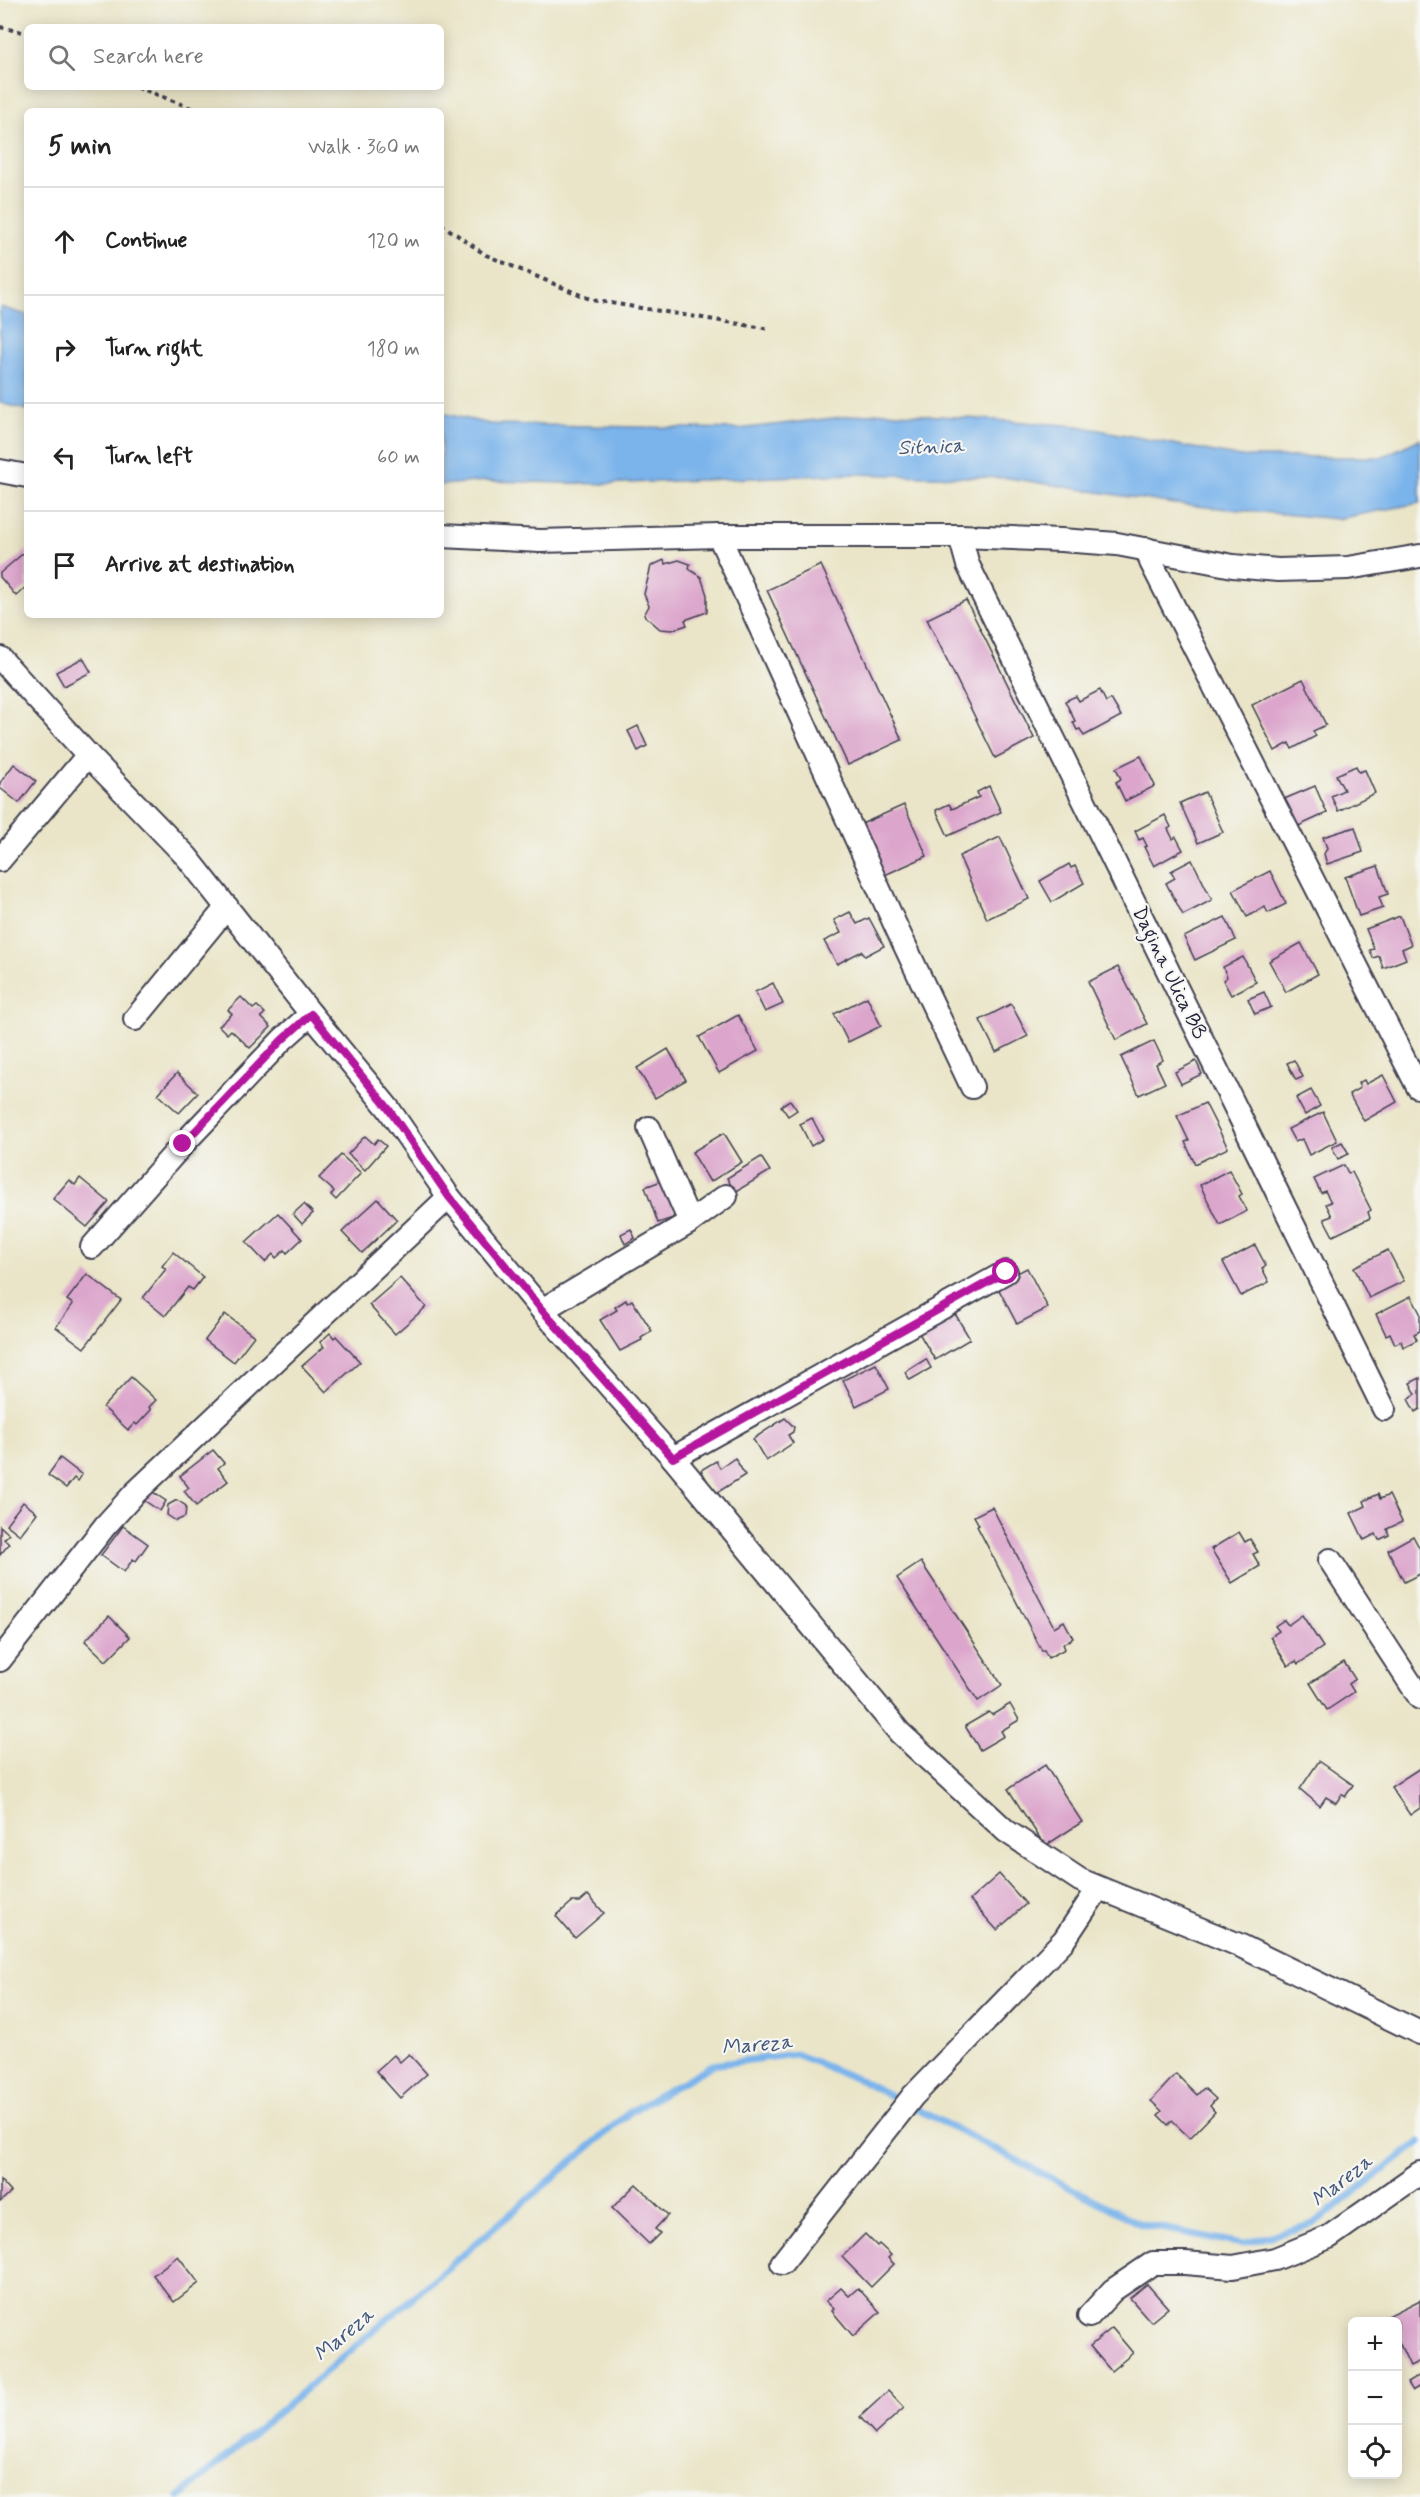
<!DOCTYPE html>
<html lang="en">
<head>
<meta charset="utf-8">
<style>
	body { margin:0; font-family:Mynerve,sans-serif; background:#f6f6f6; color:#222 }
	.controls { position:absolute; right:18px; bottom:18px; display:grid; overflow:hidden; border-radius:9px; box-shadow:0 3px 15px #0003 }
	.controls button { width:54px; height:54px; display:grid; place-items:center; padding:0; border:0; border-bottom:2px solid #e0e0e0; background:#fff; color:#222; font:30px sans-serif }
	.stop { position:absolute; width:18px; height:18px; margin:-14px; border:4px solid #b5179e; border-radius:50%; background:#fff }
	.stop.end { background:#b5179e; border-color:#fff; box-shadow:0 2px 6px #0008 }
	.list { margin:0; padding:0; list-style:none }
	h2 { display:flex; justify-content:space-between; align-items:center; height:78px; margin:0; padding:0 24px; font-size:26px }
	h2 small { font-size:20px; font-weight:400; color:#767676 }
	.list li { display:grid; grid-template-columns:39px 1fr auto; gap:18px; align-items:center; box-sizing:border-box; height:108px; padding:0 24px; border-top:2px solid #e0e0e0 }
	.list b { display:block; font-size:22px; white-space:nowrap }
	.list em { font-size:20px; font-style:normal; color:#767676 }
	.icon { flex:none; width:33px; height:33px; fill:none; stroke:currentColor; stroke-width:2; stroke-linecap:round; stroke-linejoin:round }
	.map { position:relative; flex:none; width:1420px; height:2497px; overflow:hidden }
	.search { position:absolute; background:#fff; box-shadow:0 3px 15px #0003; left:24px; top:24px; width:420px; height:66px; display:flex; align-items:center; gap:15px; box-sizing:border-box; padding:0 21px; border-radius:9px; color:#767676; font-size:22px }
	.panel { position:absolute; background:#fff; box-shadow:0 3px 15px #0003; left:24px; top:108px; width:420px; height:510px; border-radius:9px }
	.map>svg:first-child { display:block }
	.water { fill:#7ab4eb; stroke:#4e6b93; stroke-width:1.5 }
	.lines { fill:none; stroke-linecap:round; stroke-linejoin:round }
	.stream { stroke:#7ab4eb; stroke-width:7 }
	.building { fill:#dca6cc }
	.minor-casing { stroke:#403f50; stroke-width:26 }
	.path { stroke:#403f50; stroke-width:4; stroke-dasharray:4.5 4.5; stroke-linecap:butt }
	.minor { stroke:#fff; stroke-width:22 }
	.route { stroke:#b5179e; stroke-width:8 }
	.labels { text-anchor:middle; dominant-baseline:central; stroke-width:4.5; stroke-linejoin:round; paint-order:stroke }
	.street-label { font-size:20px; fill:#22223b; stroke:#f6f6f2 }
	.water-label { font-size:21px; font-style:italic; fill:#415579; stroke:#f6f6f2 }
</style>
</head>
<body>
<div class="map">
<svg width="1420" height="2497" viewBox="0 0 1420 2497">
	<rect width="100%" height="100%" fill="#f6f6f2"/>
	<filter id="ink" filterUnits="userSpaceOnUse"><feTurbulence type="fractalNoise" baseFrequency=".0167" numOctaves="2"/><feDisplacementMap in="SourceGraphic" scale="12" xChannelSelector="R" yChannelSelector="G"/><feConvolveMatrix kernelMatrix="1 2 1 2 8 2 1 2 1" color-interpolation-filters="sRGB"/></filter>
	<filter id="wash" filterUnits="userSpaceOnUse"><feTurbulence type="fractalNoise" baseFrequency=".008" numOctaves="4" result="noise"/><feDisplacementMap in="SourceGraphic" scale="24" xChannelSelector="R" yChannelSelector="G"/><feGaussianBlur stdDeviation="1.35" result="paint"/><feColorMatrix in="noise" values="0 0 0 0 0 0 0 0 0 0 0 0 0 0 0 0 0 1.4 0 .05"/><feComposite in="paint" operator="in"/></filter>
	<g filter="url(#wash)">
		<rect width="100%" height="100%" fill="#eae5c8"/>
		<!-- water -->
		<g class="water">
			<polygon points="0,307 27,315 27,410 0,403"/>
			<polygon points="885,412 1078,426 1241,457 1382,457 1420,439 1420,503 1337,519 1174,504 1009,478 852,474 602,484 487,481 441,485 441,413 490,424 738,429"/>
		</g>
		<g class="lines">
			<!-- stream -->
			<polyline class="stream" points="179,2497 630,2112 712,2065 795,2054 862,2081 1141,2224 1242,2244 1313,2224 1420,2142"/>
		</g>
		<g id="blocks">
			<!-- building -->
			<g class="building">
				<polygon points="27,550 27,586 16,596 0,577 0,573"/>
				<polygon points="664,560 665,564 679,560 690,564 689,569 701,577 707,595 707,612 685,620 687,625 672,630 660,629 644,615 649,606 644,594 651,566"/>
				<polygon points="821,565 902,740 848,765 767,590"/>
				<polygon points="966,600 1034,738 995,758 927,619"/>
				<polygon points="83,658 91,672 64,686 56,672"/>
				<polygon points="1303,679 1326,725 1313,731 1316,736 1292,749 1289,743 1275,751 1252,705"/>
				<polygon points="1100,690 1106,702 1111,699 1121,716 1084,736 1080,729 1077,730 1073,722 1075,721 1065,701 1076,696 1079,701"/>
				<polygon points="638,726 647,746 638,751 628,731"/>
				<polygon points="1141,756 1155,786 1125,801 1116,782 1121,779 1116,768"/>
				<polygon points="14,764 36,781 19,803 0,788 0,783"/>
				<polygon points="1356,766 1359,772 1365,770 1375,793 1338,811 1331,796 1344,790 1336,775"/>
				<polygon points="989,786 1001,812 948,836 936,810 949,804 952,809 979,797 977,792"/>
				<polygon points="1315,786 1327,813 1294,828 1282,800"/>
				<polygon points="1205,792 1223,832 1198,843 1180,803"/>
				<polygon points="904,805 927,856 878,878 855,827"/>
				<polygon points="1165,815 1171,827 1168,829 1173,839 1176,837 1183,850 1154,866 1144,847 1147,846 1143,838 1139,840 1135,831"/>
				<polygon points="1355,827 1363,852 1327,864 1324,854 1327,848 1323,837"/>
				<polygon points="1000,837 1029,899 987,919 959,856"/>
				<polygon points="1192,860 1212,900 1183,915 1166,883 1175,878 1171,871"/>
				<polygon points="1069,864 1071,868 1075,866 1084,883 1052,902 1040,881"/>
				<polygon points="1378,866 1388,894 1379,897 1383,908 1359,916 1345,877"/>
				<polygon points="1270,871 1286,904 1268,913 1265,907 1247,917 1233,890"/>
				<polygon points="850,912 857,924 869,918 884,946 865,956 862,951 837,964 824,941 841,933 834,920"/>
				<polygon points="1400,916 1411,945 1402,949 1406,959 1383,968 1379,956 1373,958 1370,950 1374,949 1366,929"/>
				<polygon points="1225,917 1236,940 1195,960 1184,937"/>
				<polygon points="1301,943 1318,974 1286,992 1269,961"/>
				<polygon points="1243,957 1256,982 1231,995 1223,980 1227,977 1223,967"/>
				<polygon points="1118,967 1147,1024 1116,1040 1088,982"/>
				<polygon points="773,983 783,1004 765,1012 755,992"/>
				<polygon points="1264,992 1271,1007 1255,1014 1248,999"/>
				<polygon points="241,997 253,1009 257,1006 265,1013 261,1017 271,1027 250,1048 231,1030 227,1034 219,1026 232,1014 228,1010"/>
				<polygon points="867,997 881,1026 848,1042 834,1014"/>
				<polygon points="1011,1004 1028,1036 996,1052 980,1020"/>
				<polygon points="738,1015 758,1051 719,1073 699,1037"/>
				<polygon points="1154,1041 1163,1060 1156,1064 1165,1083 1139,1095 1121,1057"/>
				<polygon points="668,1049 686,1080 655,1098 637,1068"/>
				<polygon points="1294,1060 1303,1077 1296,1080 1287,1063"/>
				<polygon points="1196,1061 1202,1074 1181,1084 1175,1072"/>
				<polygon points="177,1073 198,1093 179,1113 158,1094"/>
				<polygon points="1383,1075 1397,1102 1364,1121 1349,1094 1360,1088 1358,1083 1364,1080 1366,1084"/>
				<polygon points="1311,1090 1320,1106 1305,1115 1296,1098"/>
				<polygon points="790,1100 797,1110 788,1116 781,1106"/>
				<polygon points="1205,1103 1228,1148 1195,1164 1185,1142 1189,1141 1177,1116"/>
				<polygon points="1323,1112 1337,1141 1309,1155 1302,1139 1295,1142 1288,1129"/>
				<polygon points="812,1118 823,1139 811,1146 800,1124"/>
				<polygon points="724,1133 742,1162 710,1182 692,1152"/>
				<polygon points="365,1136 374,1144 378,1139 386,1146 365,1170 348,1154"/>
				<polygon points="1342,1142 1349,1154 1338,1159 1332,1147"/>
				<polygon points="341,1155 361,1173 336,1200 331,1195 334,1191 319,1178"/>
				<polygon points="761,1157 770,1171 735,1192 727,1178"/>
				<polygon points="1344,1165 1348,1173 1352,1172 1371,1210 1368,1212 1370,1218 1333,1236 1324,1219 1332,1216 1326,1204 1331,1202 1325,1191 1321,1193 1314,1179"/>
				<polygon points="1229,1170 1242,1194 1239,1196 1247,1211 1220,1225 1200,1185"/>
				<polygon points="80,1178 109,1202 87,1227 53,1199 69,1180 75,1185"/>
				<polygon points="664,1180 675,1211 673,1218 658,1223 645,1187"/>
				<polygon points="378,1199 397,1220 362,1253 342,1232"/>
				<polygon points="304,1204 313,1213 302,1224 293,1214"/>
				<polygon points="278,1213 302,1239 287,1253 285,1250 276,1258 273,1254 265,1262 246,1242"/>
				<polygon points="631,1229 635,1238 625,1244 621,1234"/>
				<polygon points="1255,1245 1266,1266 1262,1268 1269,1282 1241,1296 1223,1262"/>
				<polygon points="1388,1250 1404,1281 1369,1298 1354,1267"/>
				<polygon points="173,1252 203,1277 193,1290 188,1287 165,1316 143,1298 166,1269 162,1266"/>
				<polygon points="1027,1268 1048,1308 1017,1324 996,1284"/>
				<polygon points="87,1274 121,1300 84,1348 56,1327 73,1304 67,1300"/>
				<polygon points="400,1278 426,1307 395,1334 369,1305"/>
				<polygon points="1411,1296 1420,1313 1420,1331 1414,1334 1417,1340 1403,1347 1401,1341 1395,1344 1390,1333 1386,1335 1376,1314"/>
				<polygon points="626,1300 627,1303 632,1300 652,1331 641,1338 642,1340 620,1351 600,1320 617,1310 615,1307"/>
				<polygon points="954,1312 970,1339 935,1360 919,1333"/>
				<polygon points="225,1314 254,1336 234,1362 205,1340"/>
				<polygon points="330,1333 334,1338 336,1336 360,1362 326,1392 302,1366 324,1347 320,1342"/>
				<polygon points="926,1359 931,1368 910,1380 905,1372"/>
				<polygon points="876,1364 889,1389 856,1406 843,1380"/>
				<polygon points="131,1377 156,1400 149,1407 151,1410 137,1425 135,1423 128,1430 103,1407"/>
				<polygon points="1420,1378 1420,1409 1415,1412 1408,1399 1416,1394 1410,1383"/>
				<polygon points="785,1418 794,1427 793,1432 788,1435 793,1443 766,1461 753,1439"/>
				<polygon points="213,1450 224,1463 218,1468 228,1481 196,1506 184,1491 189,1488 180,1476"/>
				<polygon points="60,1458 82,1475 78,1481 74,1478 66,1488 48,1475"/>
				<polygon points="735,1458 745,1475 715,1494 701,1470 716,1461 720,1468"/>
				<polygon points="145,1487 166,1501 160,1511 139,1497"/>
				<polygon points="1378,1494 1380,1499 1389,1495 1402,1522 1387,1529 1389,1535 1379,1540 1376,1534 1364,1540 1351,1513 1366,1506 1364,1501"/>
				<polygon points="177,1500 186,1506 185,1517 176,1521 167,1515 168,1505"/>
				<polygon points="23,1502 37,1513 20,1535 6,1524"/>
				<polygon points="992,1507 1054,1627 1064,1621 1073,1638 1063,1644 1065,1649 1048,1658 1044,1650 1042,1651 977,1526 979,1525 974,1516"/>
				<polygon points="0,1526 9,1534 4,1539 9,1544 0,1555"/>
				<polygon points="123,1526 148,1544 136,1561 133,1559 124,1572 101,1555"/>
				<polygon points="1239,1532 1245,1542 1250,1539 1258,1552 1253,1554 1260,1566 1232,1583 1211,1549"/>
				<polygon points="1413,1536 1420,1549 1420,1574 1404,1582 1388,1550"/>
				<polygon points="921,1562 1002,1685 978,1701 897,1578"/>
				<polygon points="1302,1615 1323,1647 1298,1664 1296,1661 1288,1666 1270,1637 1279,1631 1275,1626 1284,1620 1288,1625"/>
				<polygon points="109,1616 130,1637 106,1661 85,1641"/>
				<polygon points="1344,1662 1355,1679 1349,1684 1354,1692 1327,1710 1310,1683"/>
				<polygon points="1010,1704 1019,1720 1001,1731 1004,1736 980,1750 965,1726 989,1712 992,1715"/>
				<polygon points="1319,1761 1353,1785 1345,1797 1342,1794 1336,1803 1326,1797 1320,1806 1300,1789"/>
				<polygon points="1045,1765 1082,1822 1045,1846 1008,1789"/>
				<polygon points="1420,1768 1420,1808 1410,1815 1391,1787"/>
				<polygon points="999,1874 1026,1904 997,1930 970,1900"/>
				<polygon points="588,1895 604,1913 575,1938 556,1916 572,1902 580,1902"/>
				<polygon points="409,2054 427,2074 400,2098 376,2071 394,2055 400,2062"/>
				<polygon points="1176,2074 1197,2095 1204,2088 1216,2099 1210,2106 1215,2112 1190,2138 1172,2121 1168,2125 1158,2115 1162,2111 1151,2101"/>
				<polygon points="0,2180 11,2192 0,2202"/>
				<polygon points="636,2184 668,2215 655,2229 660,2233 649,2244 612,2208"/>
				<polygon points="865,2234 877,2246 879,2244 891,2255 888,2258 894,2264 871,2287 842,2257"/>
				<polygon points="178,2256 199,2283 174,2302 153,2275"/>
				<polygon points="1147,2284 1168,2308 1151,2322 1130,2298"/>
				<polygon points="841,2288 849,2296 858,2288 880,2312 853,2336 832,2311 834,2309 826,2301"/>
				<polygon points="1420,2300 1420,2361 1410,2366 1398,2340 1398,2322 1388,2322 1386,2317"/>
				<polygon points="1112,2328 1133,2353 1111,2371 1090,2346"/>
				<polygon points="1420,2375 1420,2386 1412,2391 1407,2383"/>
				<polygon points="888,2391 904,2408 875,2434 860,2417"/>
			</g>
		</g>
	</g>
	<g filter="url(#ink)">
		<use href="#blocks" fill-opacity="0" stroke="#403f50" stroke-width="1.5"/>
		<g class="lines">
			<!-- minor casing -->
			<g class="minor-casing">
				<g id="minor">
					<polyline points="0,471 27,476"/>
					<polyline points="441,536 540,541 719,536 960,536 1061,540 1117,544 1233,566 1278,570 1348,568 1420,556"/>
					<polyline points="719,536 898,931 972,1087"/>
					<polyline points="960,536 968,565 1384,1409"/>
					<polyline points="1147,549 1151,562 1418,1087"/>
					<polyline points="0,658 88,755 187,857 311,1014 388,1108 449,1197 542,1310 673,1458 900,1733 1006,1831 1080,1880 1239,1945 1420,2033"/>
					<polyline points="0,860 88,755"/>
					<polyline points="135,1019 227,907"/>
					<polyline points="649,1128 690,1222"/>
					<polyline points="92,1247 183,1144 282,1040 311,1014"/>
					<polyline points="542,1310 690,1222 726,1196"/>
					<polyline points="673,1458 1006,1272"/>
					<polyline points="1330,1560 1420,1698"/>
					<polyline points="0,1660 105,1526 135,1493 449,1197"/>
					<polyline points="782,2263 913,2096 1064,1940 1098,1889"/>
					<polyline points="1089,2316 1113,2290 1153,2263 1185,2263 1233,2267 1275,2259 1329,2237 1420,2173"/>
				</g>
			</g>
			<!-- path -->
			<g class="path">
				<polyline points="0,27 27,33"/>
				<polyline points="137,87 199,111"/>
				<polyline points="441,224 486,255 592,300 770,329"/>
			</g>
			<!-- minor -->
			<use href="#minor" class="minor"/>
		</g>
	</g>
	<g class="lines" filter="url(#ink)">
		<!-- route -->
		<polyline class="route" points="183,1144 282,1040 311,1014 388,1108 449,1197 542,1310 673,1458 1006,1272"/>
	</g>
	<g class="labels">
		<!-- street labels -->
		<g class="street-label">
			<text transform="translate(1169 973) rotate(64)">Dagina Ulica BB</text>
		</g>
		<!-- water labels -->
		<g class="water-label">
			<text transform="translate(931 447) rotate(-2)">Sitnica</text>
			<text transform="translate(757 2045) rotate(-5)">Mareza</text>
			<text transform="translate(1342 2181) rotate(-38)">Mareza</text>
			<text transform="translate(344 2335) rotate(-40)">Mareza</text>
		</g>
	</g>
</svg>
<div class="controls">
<button>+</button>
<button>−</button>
<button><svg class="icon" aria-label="locate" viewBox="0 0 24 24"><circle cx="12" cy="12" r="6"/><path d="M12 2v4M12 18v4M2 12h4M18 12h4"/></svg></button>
</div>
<div class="stop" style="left:1006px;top:1272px"></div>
<div class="stop end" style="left:183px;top:1144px"></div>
<div class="search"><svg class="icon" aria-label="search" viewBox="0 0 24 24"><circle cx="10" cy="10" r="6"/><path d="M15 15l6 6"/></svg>Search here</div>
<section class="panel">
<h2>5 min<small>Walk · 360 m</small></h2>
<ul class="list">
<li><svg class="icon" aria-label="ahead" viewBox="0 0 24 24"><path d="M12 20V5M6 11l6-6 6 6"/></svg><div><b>Continue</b></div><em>120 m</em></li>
<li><svg class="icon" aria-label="right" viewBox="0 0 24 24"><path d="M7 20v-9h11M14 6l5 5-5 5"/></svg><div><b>Turn right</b></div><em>180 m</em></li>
<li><svg class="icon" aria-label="left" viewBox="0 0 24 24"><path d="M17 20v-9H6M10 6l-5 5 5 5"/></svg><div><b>Turn left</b></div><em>60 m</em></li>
<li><svg class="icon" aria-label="arrive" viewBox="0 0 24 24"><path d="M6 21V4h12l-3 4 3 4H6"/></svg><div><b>Arrive at destination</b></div></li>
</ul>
</section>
</div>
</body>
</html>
